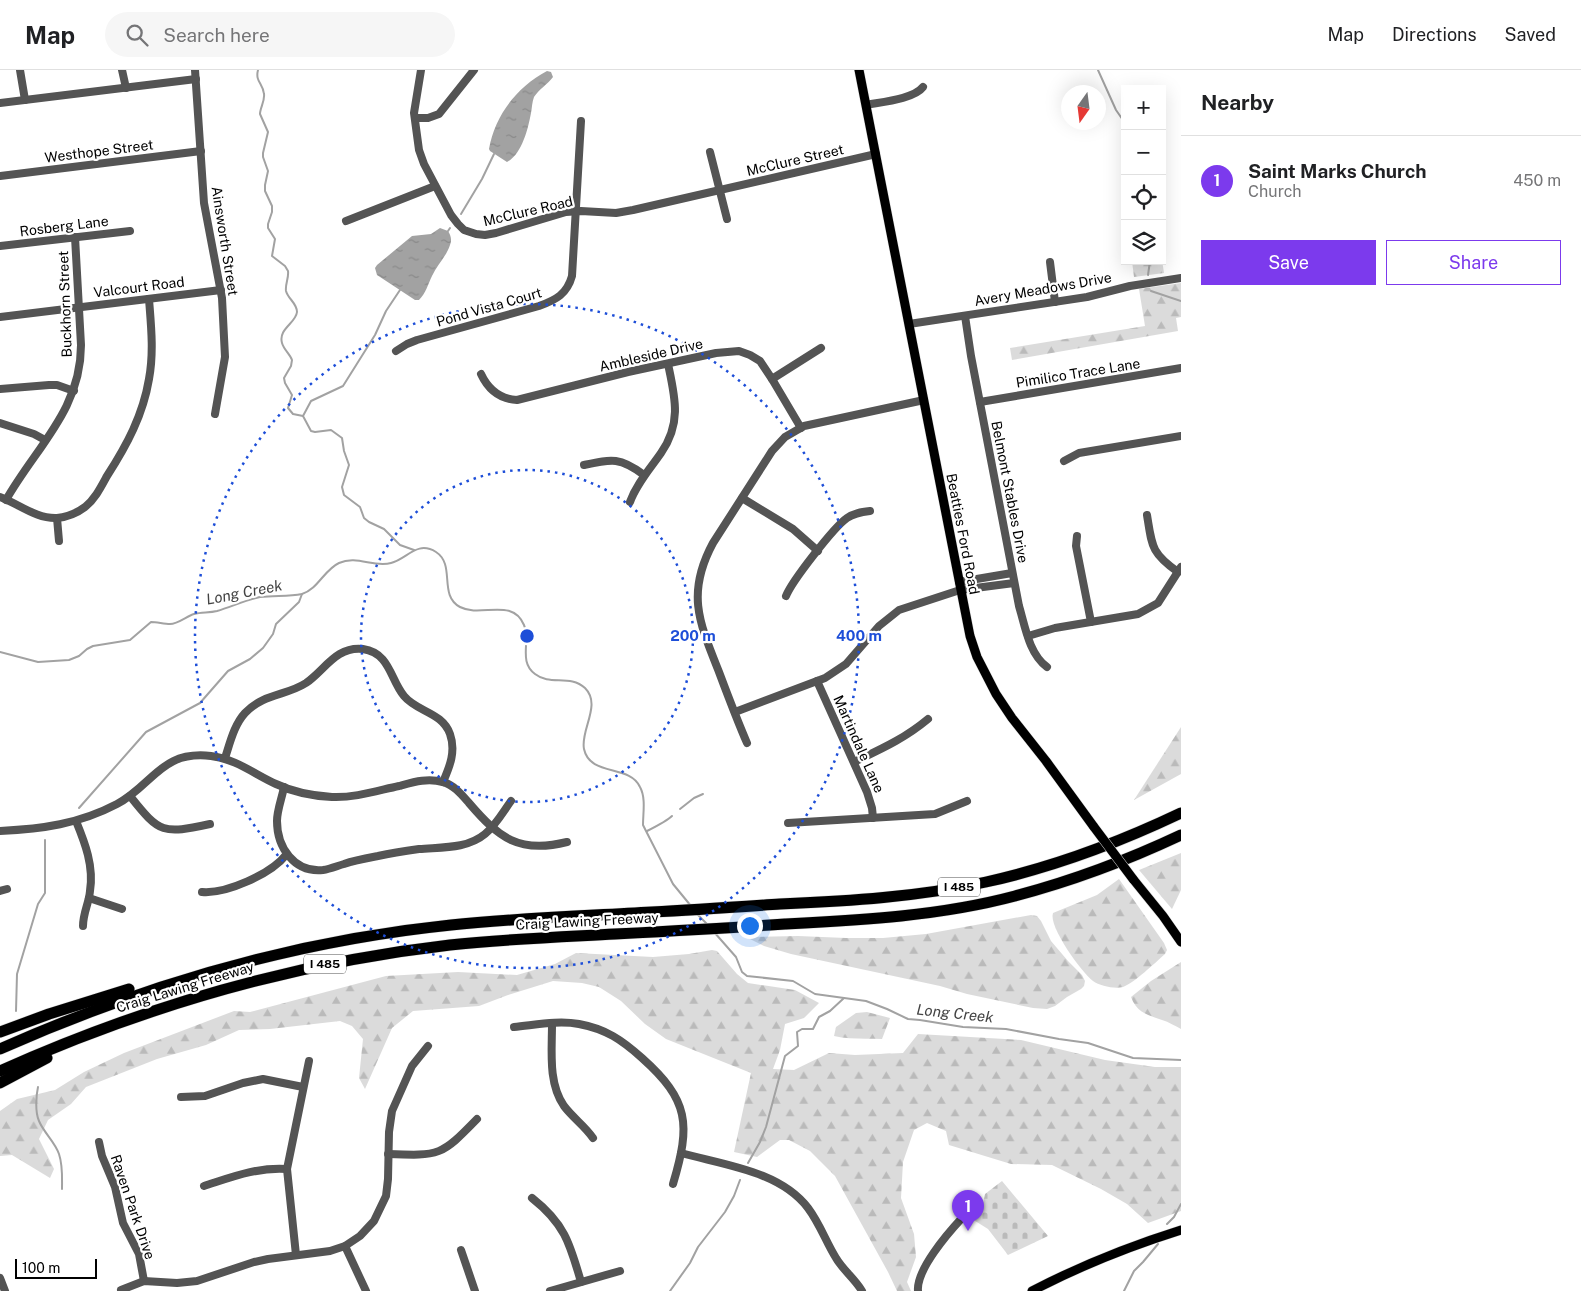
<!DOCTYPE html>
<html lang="en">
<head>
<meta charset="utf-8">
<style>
	body { margin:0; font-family:"Public Sans",sans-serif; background:#f6f6f6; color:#202124 }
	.controls { position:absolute; right:15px; top:15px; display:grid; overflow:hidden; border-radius:0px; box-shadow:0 5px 20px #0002 }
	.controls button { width:45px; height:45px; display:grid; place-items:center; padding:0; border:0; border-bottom:1px solid #e0e0e0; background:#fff; color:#202124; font:25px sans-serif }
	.compass { position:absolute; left:1061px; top:15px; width:45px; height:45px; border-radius:50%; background:#fff; box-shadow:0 5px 20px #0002; rotate:194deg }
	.scale { position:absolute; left:15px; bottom:12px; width:82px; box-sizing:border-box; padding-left:5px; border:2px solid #000; border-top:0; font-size:14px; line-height:18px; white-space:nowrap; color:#000; -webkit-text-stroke:4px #fff; paint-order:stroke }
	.you { position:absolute; left:749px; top:855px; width:18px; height:18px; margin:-12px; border:4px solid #fff; border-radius:50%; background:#1a73e8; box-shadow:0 0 0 8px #1a73e833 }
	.badge { display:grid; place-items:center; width:32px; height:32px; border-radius:50%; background:#7c3aed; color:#fff; font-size:16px; font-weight:700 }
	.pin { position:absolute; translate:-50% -41px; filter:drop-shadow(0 1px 2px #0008) }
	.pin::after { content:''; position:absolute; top:26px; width:18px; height:15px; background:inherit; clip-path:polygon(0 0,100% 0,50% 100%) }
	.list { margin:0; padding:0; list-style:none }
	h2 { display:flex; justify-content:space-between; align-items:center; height:65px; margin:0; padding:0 20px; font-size:21px }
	h2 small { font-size:16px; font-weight:400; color:#757577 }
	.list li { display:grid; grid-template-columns:32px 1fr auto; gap:15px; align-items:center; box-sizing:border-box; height:90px; padding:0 20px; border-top:1px solid #e0e0e0 }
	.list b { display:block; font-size:19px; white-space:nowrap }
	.list p { margin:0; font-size:16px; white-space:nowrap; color:#757577 }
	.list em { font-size:16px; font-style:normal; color:#757577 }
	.actions { display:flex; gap:10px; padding:15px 20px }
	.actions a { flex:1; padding:11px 0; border:1px solid #7c3aed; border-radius:0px; text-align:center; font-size:18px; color:#7c3aed }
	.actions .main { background:#7c3aed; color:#fff }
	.icon { flex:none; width:28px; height:28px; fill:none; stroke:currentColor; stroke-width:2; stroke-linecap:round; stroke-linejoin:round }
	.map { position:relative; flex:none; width:1181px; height:1221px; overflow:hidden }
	header { display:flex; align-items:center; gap:30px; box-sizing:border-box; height:70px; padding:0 25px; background:#fff; border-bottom:1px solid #e0e0e0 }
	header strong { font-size:24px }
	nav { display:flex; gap:28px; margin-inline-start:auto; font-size:18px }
	.search { width:350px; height:45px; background:#f6f6f6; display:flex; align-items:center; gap:12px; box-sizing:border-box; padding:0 18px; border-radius:28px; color:#757577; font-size:19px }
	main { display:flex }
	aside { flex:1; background:#fff }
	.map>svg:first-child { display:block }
	.forest { fill:url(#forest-firs) }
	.cemetery { fill:url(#cemetery-stones) }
	.water { fill:url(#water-ripples) }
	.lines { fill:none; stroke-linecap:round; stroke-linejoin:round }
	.stream { stroke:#a2a2a2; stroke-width:2 }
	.major-casing { stroke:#dbdbdb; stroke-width:10 }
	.highway-casing { stroke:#dbdbdb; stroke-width:12 }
	.minor { stroke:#545454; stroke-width:8 }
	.major { stroke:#000; stroke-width:9 }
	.highway { stroke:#000; stroke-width:11 }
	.major-bridge-casing { stroke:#dbdbdb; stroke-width:10; stroke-linecap:butt }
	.major-bridge { stroke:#000; stroke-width:9 }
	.ring { fill:none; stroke:#1d4ed8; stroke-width:2.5; stroke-dasharray:2.5 5 }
	.labels { text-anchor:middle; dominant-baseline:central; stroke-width:4.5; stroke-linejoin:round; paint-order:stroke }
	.shield { fill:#fff; stroke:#4c4c4c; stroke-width:1 }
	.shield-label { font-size:12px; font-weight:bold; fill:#000 }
	.street-label { font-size:14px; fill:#000; stroke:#fff }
	.water-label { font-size:15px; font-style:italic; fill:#434343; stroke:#fff }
	.centre { fill:#1d4ed8; stroke:#fff; stroke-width:2.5 }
	.ring-label { font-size:15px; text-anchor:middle; font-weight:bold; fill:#1d4ed8; stroke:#fff; stroke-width:4.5; stroke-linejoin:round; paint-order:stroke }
</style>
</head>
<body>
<header>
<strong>Map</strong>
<div class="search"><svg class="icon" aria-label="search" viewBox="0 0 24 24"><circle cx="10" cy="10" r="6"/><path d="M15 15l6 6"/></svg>Search here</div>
<nav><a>Map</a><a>Directions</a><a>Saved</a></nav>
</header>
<main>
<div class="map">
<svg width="1181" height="1221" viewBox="0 0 1181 1221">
	<defs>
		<pattern id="forest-firs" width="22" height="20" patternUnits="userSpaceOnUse" patternTransform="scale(1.25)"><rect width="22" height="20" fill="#dbdbdb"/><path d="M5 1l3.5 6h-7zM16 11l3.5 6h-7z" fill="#bababa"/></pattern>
		<pattern id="cemetery-stones" width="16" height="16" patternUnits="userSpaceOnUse" patternTransform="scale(1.25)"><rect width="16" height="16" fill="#dbdbdb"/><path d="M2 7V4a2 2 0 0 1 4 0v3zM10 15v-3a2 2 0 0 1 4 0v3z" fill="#bababa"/></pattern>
		<pattern id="water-ripples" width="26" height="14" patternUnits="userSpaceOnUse" patternTransform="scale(1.25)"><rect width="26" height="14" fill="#a2a2a2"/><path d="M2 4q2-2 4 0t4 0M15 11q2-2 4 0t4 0" fill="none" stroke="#8a8a8a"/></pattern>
	</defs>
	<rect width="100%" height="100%" fill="#fff"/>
	<!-- forest -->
	<g class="forest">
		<polygon points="1162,190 1164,203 1134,207 1132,191 1162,191"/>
		<polygon points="1181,213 1181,247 1176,248 1178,261 1012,290 1010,278 1145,256 1139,219"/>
		<polygon points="1181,657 1181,704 1134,730"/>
		<polygon points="1181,783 1181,820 1172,839 1139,800"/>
		<path d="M1119 809 1164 873 1167 880 1165 884C1155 893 1134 913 1123 917 1114 919 1100 916 1093 911 1082 903 1048 856 1053 843L1097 825Z"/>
		<polygon points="1031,845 1037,846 1041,851 1051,871 1068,891 1082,905 1085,911 1084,916 1081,919 1067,927 1055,936 1047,939 1033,938 967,924 940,916 791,884 764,876 746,867 798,866 846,868 883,868 926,864"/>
		<polygon points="712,880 717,881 737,904 748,913 795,920 819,933 804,948 785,954 780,980 773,999 794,1000 829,983 855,985 903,983 918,964 1021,970 1105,990 1155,997 1181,997 1181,1141 1148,1153 1127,1134 1101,1119 1052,1095 1011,1094 949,1075 946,1061 927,1053 914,1060 903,1092 901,1128 914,1164 916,1187 907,1212 911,1221 897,1221 888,1202 835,1106 810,1081 789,1070 780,1070 757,1087 734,1082 751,1003 666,969 645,954 621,931 599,917 582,913 553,911 508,925 479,936 413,941 392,958 365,1019 359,1008 363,969 352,956 340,951 270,959 239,960 206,975 157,989 86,1017 71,1034 48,1050 39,1069 54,1099 50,1108 12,1085 0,1086 0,1041 17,1029 55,1020 84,1002 124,983 234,941 250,942 386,906 458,902 517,905 555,894 576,883 653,887 689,884"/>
		<path d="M1181 892V959C1175 956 1169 952 1162 950 1148 945 1137 943 1131 927L1151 911Z"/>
		<path d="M867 942 890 948 882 969C866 968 849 970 834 966L836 957 856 943Z"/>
	</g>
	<!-- cemetery -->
	<polygon class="cemetery" points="1002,1111 1048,1166 1008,1185 988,1159 972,1149 971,1146 983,1134 985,1124"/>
	<!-- water -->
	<g class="water">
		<path d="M547 1 551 2 553 7C548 14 539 19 534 27 532 32 532 38 531 43 528 59 522 84 507 92L490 81 489 79C495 45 517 17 547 1Z"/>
		<path d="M440 158 448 161C451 166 452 170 450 175 446 187 437 195 432 206 428 214 426 223 419 230H415L377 205 375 198 377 195 412 166 431 164Z"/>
	</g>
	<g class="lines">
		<!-- stream -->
		<g class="stream">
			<path d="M258 0C255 12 263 13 264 24 265 31 260 38 260 44L268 62 263 83V87L268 101 265 115V121L272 136V142L268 154V158L275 169 272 186 285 196 288 201C289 208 285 214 286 221 288 229 297 233 297 242 296 253 278 259 282 273 284 280 290 284 292 290L291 296 284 308 285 313 292 325 288 338 293 344 303 346"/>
			<polyline points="1098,0 1116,40 1125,53"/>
			<polyline points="461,144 482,109 494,84"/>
			<polyline points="448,161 450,158"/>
			<polyline points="1148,205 1150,191"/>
			<polyline points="400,220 386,241 375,265 343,316 311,331 303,346 311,361 315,362 331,360 342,368 344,381 349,395 342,417 344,425 360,437 364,448 369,452 384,459 400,475 414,480"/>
			<polyline points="1151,221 1181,231"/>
			<path d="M0 582 38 592 69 590 79 586 87 579 93 576 130 570 151 552C157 552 164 554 170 554 178 554 187 546 194 544 202 542 209 543 217 541 231 537 245 530 260 527 274 525 288 527 302 524 318 519 324 500 339 493 357 485 374 498 391 493 407 489 417 470 436 482 456 495 438 525 460 537 481 548 512 527 524 555 531 572 518 591 535 604 550 616 570 604 585 618 602 635 580 660 584 679 590 707 630 694 640 717 646 728 643 743 643 755L645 759 673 814 691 836"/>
			<polyline points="79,738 146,662 200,633 228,601 250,589 263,578 273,564 276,554 299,532 302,524"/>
			<polyline points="680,739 694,728 703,724"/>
			<path d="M647 761C653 758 668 750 672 746"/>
			<polyline points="697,844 708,855"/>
			<polyline points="714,862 736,887 742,902 747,906 793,911 815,924 866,931 887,939 908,949 920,950 963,957 1006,959 1059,969 1088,973 1133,988 1181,990"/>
			<polyline points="16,941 17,904 38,834 45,823 45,770"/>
			<path d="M38 1017C36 1026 35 1042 39 1051 44 1063 55 1072 59 1084 63 1096 62 1107 62 1119"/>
			<polyline points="748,1093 760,1072 766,1057 785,986 798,976 797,962 802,959 813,959 819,947 830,941 844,928"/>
			<polyline points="1167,1154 1174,1147 1181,1134"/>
			<polyline points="670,1221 690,1193 698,1177 725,1142 734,1126 740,1110"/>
			<polyline points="1124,1221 1134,1201 1143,1192 1158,1174"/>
		</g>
		<!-- major casing -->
		<g class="major-casing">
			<g id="major">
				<polyline points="859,0 970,566 977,587 996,624 1012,648 1046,691 1094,757"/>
				<polyline points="1133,809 1163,846 1181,872"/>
				<path d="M1032 1221C1080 1196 1130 1176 1181 1160"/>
			</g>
		</g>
		<!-- highway casing -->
		<g class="highway-casing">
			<g id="highway">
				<polyline points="0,962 49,944 129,919"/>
				<path d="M0 979C144 915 294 871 451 855 518 848 585 846 652 842 695 840 737 837 780 834 849 831 918 827 986 812 1054 797 1118 773 1181 743"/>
				<path d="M0 1001C145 936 292 893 450 875 505 869 560 867 615 864 672 861 728 858 785 854 862 850 940 846 1015 826 1072 811 1128 790 1181 765"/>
				<polyline points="0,1013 47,988"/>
			</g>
		</g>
		<!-- minor -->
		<g class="minor">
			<polyline points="20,0 25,30"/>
			<polyline points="122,0 126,18"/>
			<polyline points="195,0 204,133 222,228 225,287 215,344"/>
			<polyline points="421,0 414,43 419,80 424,94 451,145 458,154 464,160 476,164 485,165 496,163 566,142 581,141 616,143 633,140 876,84"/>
			<polyline points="0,33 196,9"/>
			<path d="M866 35C881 32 914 29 923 17"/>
			<polyline points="415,48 428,48 439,44 474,0"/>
			<polyline points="710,82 727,149"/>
			<polyline points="0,106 201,81"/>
			<polyline points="346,151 435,116"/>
			<polyline points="0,176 130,161"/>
			<polyline points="1050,192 1055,232"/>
			<path d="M965 246 971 286 1019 536C1025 556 1029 584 1047 597"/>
			<polyline points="0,247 221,220"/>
			<polyline points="909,254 1087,227 1130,216 1181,208"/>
			<path d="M396 281 407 274 417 270 539 236C556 230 567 224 572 206L581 51"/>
			<path d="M481 304C488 319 500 329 517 330L628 302 716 283 739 281 750 285 760 291 772 309 801 358"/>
			<polyline points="772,309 821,278"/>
			<polyline points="0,319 49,315 57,315 74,321"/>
			<polyline points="980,332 1181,298"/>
			<polyline points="0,353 34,364 45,370"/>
			<polyline points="1064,391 1079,383 1181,366"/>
			<path d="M584 395C612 389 620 387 644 405"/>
			<path d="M0 427C19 434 36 449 57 448 67 447 77 443 85 437 95 429 101 417 107 406 127 375 143 345 149 309 154 282 151 255 149 229"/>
			<polyline points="742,428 793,459 818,481"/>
			<path d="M6 430C36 377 81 340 81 275L75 167"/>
			<path d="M630 432C637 413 650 399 661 383 682 353 675 327 668 294"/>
			<path d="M1147 445C1152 476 1151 483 1178 502"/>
			<polyline points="57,448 59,471"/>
			<polyline points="1077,466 1076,476 1091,552"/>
			<polyline points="959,512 1012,503"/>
			<path d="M786 526C792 511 834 457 847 448 854 443 861 442 870 441"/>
			<polyline points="1028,566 1055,558 1138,544 1158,533 1181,497"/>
			<polyline points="817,611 867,722 872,738 873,748"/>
			<polyline points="735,642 825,608 846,594 879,556 899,540 960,520 1014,513"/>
			<path d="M747 673C737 650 728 626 719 602 699 552 686 523 713 473L772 381 785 367 804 356 924 330"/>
			<path d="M225 688C230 673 234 655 245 643 264 623 286 626 306 613 325 600 336 576 363 579 390 583 390 609 404 626 417 642 442 642 450 664 456 681 450 696 443 712"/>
			<path d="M854 692C881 679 904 669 928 649"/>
			<path d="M284 717C282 728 277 740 277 751 277 777 294 803 323 800 330 799 337 796 344 794 355 790 367 788 378 786 392 783 405 781 419 779 442 777 467 779 485 764 496 755 503 742 511 731"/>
			<path d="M130 726C160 764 163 764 210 754"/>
			<path d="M76 751C85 773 94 796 90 821 89 833 83 843 83 856"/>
			<polyline points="788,753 935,744 967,731"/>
			<path d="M0 761C42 759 79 754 117 734 153 715 161 680 211 686 236 689 254 704 276 714 293 722 314 726 332 727 354 728 376 721 399 716 414 712 427 708 443 712 454 715 462 725 469 733 499 768 519 784 567 772"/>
			<polyline points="0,821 7,819"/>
			<path d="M202 822C226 824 271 804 286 785"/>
			<polyline points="89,828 122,839"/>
			<path d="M552 954C552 981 548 1013 564 1036 573 1048 585 1056 593 1068"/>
			<path d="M514 957C535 955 558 950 579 954 606 959 622 970 642 988 689 1030 691 1054 673 1114"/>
			<polyline points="181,1027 205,1026 243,1013 263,1009 303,1017"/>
			<polyline points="99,1072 102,1086 115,1117 123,1153 139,1184 144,1211"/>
			<path d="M681 1083C724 1095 780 1101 808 1138 820 1154 826 1172 836 1188 843 1200 855 1209 862 1221"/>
			<path d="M388 1084C440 1086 441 1086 477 1049"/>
			<path d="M204 1116C232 1107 257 1097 287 1099"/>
			<path d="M532 1128C565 1154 570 1174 581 1212"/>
			<polyline points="345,1176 366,1221"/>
			<polyline points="461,1180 475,1221"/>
			<polyline points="296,1185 287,1099 309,991"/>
			<polyline points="0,1208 5,1221"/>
			<polyline points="121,1220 144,1211 177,1213 197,1211 254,1192 268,1189 330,1181 345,1176 360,1166 374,1151 386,1126 388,1109 389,1062 392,1041 412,996 428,976"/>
			<polyline points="550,1221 620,1201"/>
			<path d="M918 1221C916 1200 948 1163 962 1148"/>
		</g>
		<!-- major -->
		<use href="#major" class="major"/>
		<!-- highway -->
		<use href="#highway" class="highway"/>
		<!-- major-bridge casing -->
		<g class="major-bridge-casing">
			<polyline id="major-bridge" points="1094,757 1133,809"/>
		</g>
		<!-- major-bridge -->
		<use href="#major-bridge" class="major-bridge"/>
	</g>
	<!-- distance rings -->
	<g class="ring">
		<circle cx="527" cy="566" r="166"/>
		<circle cx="527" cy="566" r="332"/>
	</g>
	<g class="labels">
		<!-- shield labels -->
		<g class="shield">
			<rect x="938" y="807.5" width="42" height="19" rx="4"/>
			<rect x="304" y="884.5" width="42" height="19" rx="4"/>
		</g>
		<g class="shield-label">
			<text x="959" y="817">I 485</text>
			<text x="325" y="894">I 485</text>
		</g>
		<!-- street labels -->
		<g class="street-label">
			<text transform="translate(99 81) rotate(-7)">Westhope Street</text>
			<text transform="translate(795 90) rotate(-13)">McClure Street</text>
			<text transform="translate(528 141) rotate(-13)">McClure Road</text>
			<text transform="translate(64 156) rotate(-7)">Rosberg Lane</text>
			<text transform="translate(225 171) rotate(81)">Ainsworth Street</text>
			<text transform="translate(139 217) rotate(-7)">Valcourt Road</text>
			<text transform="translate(1043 219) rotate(-10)">Avery Meadows Drive</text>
			<text transform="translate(65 234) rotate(-92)">Buckhorn Street</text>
			<text transform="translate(489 237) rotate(-16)">Pond Vista Court</text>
			<text transform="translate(651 285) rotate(-13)">Ambleside Drive</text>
			<text transform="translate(1078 303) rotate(-9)">Pimilico Trace Lane</text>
			<text transform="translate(1010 422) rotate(79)">Belmont Stables Drive</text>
			<text transform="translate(963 464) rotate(79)">Beatties Ford Road</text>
			<text transform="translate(859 674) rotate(66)">Martindale Lane</text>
			<text transform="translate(587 851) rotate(-3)">Craig Lawing Freeway</text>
			<text transform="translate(185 917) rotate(-17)">Craig Lawing Freeway</text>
			<text transform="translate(133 1137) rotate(71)">Raven Park Drive</text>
		</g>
		<!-- water labels -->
		<g class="water-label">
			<text transform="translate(244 522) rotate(-11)">Long Creek</text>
			<text transform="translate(955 943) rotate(6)">Long Creek</text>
		</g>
	</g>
	<circle cx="527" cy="566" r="8" class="centre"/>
	<g class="ring-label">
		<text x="693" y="571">200 m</text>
		<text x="859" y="571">400 m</text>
	</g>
</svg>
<div class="controls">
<button>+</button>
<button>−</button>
<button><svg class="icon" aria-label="locate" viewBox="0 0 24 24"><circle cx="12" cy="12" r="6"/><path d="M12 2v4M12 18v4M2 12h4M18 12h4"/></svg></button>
<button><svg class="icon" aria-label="layers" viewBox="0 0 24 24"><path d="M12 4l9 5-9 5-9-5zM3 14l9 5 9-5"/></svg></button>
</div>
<svg class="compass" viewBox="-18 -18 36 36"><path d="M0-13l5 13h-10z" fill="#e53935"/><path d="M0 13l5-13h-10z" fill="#757577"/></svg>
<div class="scale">100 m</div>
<div class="you"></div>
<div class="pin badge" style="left:968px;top:1161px">1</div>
</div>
<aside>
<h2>Nearby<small></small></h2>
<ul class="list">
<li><span class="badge">1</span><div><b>Saint Marks Church</b><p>Church</p></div><em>450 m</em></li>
</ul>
<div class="actions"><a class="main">Save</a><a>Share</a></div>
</aside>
</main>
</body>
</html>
